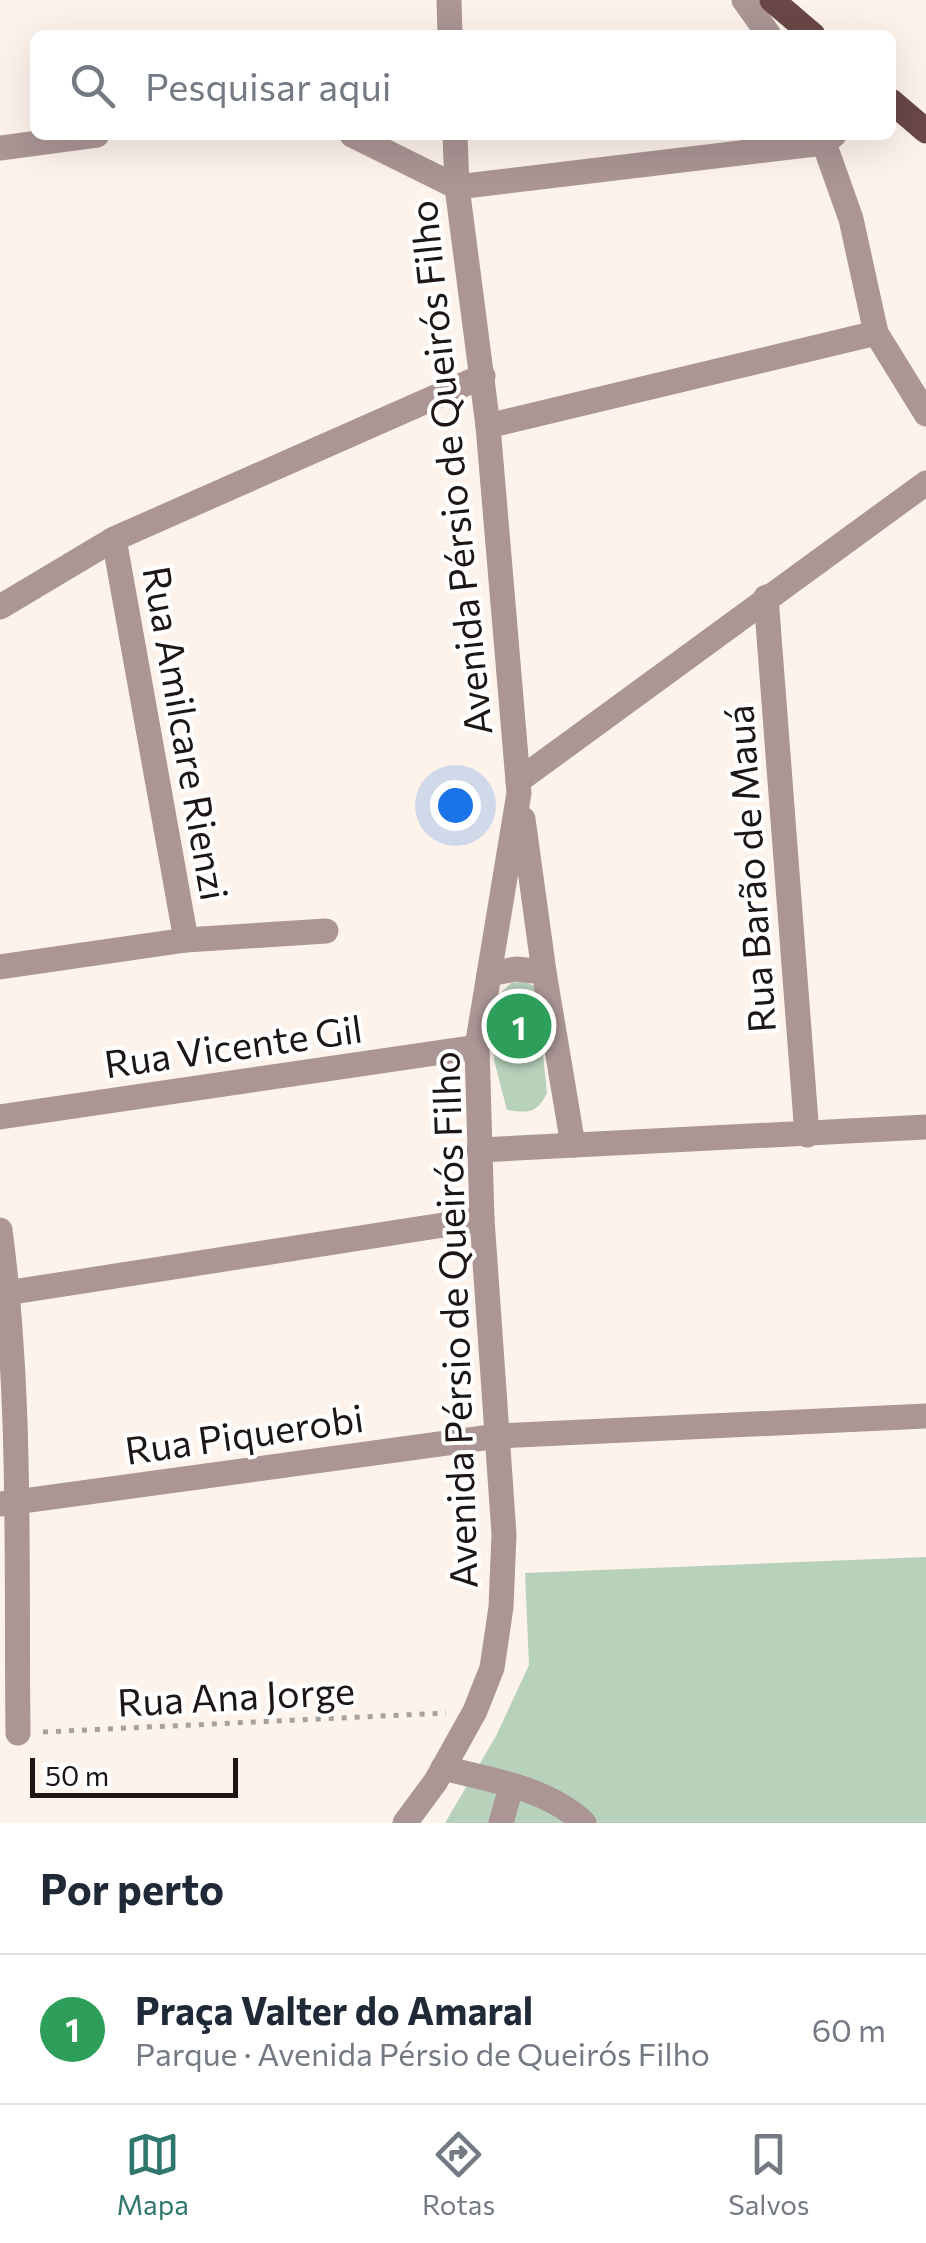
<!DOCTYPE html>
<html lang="pt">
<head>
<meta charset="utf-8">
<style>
	body { margin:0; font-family:Commissioner,sans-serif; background:#f6f6f7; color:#1f2937 }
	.scale { position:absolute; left:30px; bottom:25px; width:208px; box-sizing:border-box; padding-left:10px; border:5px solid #1c1714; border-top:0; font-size:28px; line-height:35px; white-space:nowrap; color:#1c1714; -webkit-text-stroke:8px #fff; paint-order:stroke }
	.you { position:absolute; left:455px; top:805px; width:35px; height:35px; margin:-25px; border:8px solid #fff; border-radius:50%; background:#1a73e8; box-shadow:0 0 0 15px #1a73e833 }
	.badge { display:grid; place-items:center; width:65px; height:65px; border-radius:50%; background:#2f766c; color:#fff; font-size:32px; font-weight:700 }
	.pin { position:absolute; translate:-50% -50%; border:5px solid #fff; box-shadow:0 2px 10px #0006 }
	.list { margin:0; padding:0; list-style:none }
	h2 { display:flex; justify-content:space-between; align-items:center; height:130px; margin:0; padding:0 40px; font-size:42px }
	h2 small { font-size:32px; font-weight:400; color:#747a83 }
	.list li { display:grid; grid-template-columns:65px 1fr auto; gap:30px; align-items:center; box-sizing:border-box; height:150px; padding:0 40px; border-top:2px solid #e0e1e3 }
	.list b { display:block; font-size:38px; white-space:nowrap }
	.list p { margin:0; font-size:32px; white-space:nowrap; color:#747a83 }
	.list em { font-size:32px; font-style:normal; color:#747a83 }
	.icon { flex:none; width:55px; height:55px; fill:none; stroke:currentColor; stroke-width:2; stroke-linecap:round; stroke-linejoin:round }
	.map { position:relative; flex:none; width:926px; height:1823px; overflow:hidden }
	.search { position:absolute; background:#fff; box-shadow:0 10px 40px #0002; left:30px; right:30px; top:30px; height:110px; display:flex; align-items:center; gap:25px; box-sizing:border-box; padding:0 35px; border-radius:15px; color:#747a83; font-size:38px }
	.sheet { height:280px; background:#fff }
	nav { display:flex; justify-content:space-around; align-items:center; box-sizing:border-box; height:140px; border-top:2px solid #e0e1e3; background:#fff; font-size:28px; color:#747a83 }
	nav a { display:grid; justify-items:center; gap:5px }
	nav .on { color:#2f766c }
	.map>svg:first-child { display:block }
	.green { fill:#b7d1bb }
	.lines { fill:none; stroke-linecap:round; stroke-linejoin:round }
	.path { stroke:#a8a09a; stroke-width:5; stroke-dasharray:5 8; stroke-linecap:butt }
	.minor { stroke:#ab9595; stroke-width:25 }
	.major { stroke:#6b4747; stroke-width:25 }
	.labels { text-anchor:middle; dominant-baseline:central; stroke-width:8; stroke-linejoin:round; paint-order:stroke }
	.street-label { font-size:38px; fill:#1c1714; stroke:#fff }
</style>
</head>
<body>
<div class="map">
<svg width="926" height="1823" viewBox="0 0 926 1823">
	<rect width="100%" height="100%" fill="#fef3eb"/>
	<!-- green -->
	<g class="green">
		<path d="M524 981 536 987 547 1093C537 1114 528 1113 507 1110L494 1060 502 992 511 983Z"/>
		<polygon points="926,1557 926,1823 445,1823 496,1736 529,1665 525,1573"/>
	</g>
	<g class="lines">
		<!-- path -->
		<polyline class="path" points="43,1732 446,1713"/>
		<!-- minor -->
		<g class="minor">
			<polyline points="449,0 450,35"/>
			<polyline points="744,0 769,35"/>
			<polyline points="352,135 457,187 824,143 821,135"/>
			<polyline points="834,135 824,143 851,219 876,333 926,414"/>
			<polyline points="0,148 97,135"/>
			<polyline points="488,426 876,333"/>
			<polyline points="114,539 186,940"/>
			<polyline points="766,597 807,1135"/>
			<polyline points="0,607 114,539 483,376"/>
			<polyline points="518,781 926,483"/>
			<polyline points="523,819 544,972 573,1145"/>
			<polyline points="0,967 186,940 326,931"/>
			<polyline points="489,974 516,969 544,972"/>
			<polyline points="0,1117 477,1047"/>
			<polyline points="479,1150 926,1127"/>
			<path d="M0 1230C22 1396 16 1566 18 1733"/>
			<polyline points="0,1294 482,1219"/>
			<polyline points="0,1504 498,1436 926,1416"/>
			<path d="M443 1768C491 1780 547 1788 584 1823"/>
			<polyline points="405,1823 436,1781 475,1711 492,1668 501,1607 504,1534 482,1219 477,1047 519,793 488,426 457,187 455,135"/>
			<polyline points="501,1823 511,1787"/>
		</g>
		<!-- major -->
		<g class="major">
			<polyline points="772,0 813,35"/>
			<polyline points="891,101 926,131"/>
		</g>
	</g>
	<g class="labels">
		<!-- street labels -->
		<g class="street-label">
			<text transform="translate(449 468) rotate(-96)">Avenida Pérsio de Queirós Filho</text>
			<text transform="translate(187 733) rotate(80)">Rua Amilcare Rienzi</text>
			<text transform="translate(749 869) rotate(-94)">Rua Barão de Mauá</text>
			<text transform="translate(233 1045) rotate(-8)">Rua Vicente Gil</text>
			<text transform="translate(453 1320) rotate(-92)">Avenida Pérsio de Queirós Filho</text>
			<text transform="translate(244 1433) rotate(-8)">Rua Piquerobi</text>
			<text transform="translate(236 1695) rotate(-3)">Rua Ana Jorge</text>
		</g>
	</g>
</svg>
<div class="scale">50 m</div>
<div class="you"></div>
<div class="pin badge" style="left:519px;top:1026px;background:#2e9e5b">1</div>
<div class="search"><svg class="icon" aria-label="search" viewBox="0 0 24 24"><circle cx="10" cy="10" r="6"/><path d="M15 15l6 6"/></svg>Pesquisar aqui</div>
</div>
<section class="sheet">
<h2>Por perto<small></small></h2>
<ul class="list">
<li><span class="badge" style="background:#2e9e5b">1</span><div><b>Praça Valter do Amaral</b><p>Parque · Avenida Pérsio de Queirós Filho</p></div><em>60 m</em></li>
</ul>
</section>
<nav>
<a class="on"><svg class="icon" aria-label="map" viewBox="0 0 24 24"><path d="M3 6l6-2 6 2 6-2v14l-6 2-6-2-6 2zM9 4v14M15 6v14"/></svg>Mapa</a>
<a><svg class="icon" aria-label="directions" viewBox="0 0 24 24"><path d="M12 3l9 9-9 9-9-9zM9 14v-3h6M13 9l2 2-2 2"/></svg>Rotas</a>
<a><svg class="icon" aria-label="saved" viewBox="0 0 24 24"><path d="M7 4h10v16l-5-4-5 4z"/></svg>Salvos</a>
</nav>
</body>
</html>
